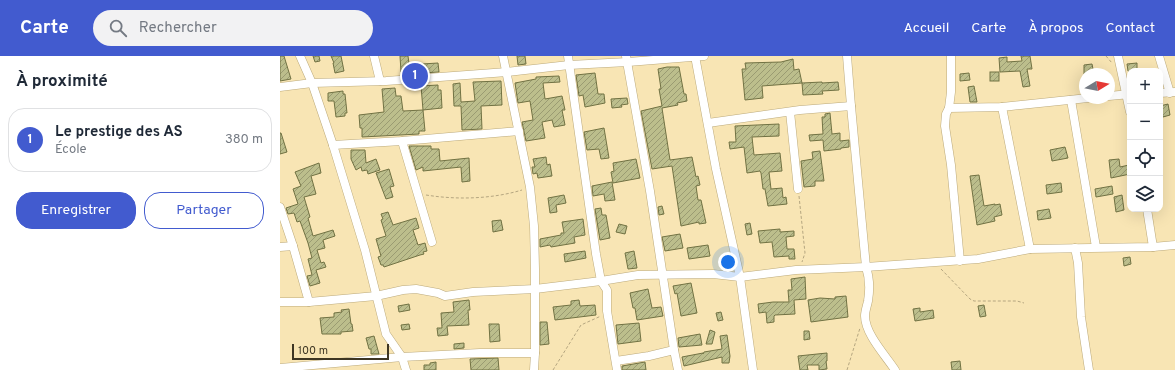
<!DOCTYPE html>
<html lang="fr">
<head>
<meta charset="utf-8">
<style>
	body { margin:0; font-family:Overpass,sans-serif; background:#f2f2f3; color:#1f2937 }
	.controls { position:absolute; right:12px; top:12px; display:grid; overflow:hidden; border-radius:8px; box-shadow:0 4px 16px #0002 }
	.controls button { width:36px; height:36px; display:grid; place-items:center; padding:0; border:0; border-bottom:1px solid #e0e1e3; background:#fff; color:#1f2937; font:20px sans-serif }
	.compass { position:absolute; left:799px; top:12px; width:36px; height:36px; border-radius:50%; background:#fff; box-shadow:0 4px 16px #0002; rotate:80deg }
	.scale { position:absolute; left:12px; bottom:10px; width:97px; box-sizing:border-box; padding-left:4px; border:2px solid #3e3623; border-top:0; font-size:11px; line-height:14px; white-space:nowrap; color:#3e3623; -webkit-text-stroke:3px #f8e5b4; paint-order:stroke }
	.you { position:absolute; left:448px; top:206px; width:14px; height:14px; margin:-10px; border:3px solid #fff; border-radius:50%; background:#1a73e8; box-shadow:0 0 0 6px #1a73e833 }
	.badge { display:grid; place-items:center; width:26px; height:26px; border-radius:50%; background:#425bcf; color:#fff; font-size:13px; font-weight:700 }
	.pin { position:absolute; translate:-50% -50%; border:2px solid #fff; box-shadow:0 1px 4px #0006 }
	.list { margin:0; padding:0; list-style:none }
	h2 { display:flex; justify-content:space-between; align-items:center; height:52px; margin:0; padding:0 16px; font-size:17px }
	h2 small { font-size:13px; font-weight:400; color:#747a83 }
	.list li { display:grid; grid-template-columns:26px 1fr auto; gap:12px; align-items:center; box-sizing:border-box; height:64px; margin:0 8px 8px; padding:0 8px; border:1px solid #e0e1e3; border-radius:16px }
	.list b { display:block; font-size:15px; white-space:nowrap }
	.list p { margin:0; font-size:13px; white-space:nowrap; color:#747a83 }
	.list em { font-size:13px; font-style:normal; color:#747a83 }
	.actions { display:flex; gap:8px; padding:12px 16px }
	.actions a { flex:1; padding:9px 0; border:1px solid #425bcf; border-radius:16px; text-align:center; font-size:14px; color:#425bcf }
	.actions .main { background:#425bcf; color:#fff }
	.icon { flex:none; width:22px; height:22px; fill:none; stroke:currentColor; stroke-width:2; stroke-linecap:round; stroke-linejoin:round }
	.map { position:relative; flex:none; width:895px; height:314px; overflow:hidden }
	header { display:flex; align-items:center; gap:24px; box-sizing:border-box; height:56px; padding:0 20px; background:#425bcf; color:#fff }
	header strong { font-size:19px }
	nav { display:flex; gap:22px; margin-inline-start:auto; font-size:14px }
	.search { width:280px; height:36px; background:#f2f2f3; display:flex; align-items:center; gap:10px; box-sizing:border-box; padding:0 14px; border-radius:22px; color:#747a83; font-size:15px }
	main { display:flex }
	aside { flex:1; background:#fff }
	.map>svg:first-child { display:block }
	.building { fill:url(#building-hatch); stroke:#717243 }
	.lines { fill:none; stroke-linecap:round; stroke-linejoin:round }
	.minor-casing { stroke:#bcaa7b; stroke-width:9 }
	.path { stroke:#b5a680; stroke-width:1; stroke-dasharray:3 2; stroke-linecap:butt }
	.minor { stroke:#fff; stroke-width:8 }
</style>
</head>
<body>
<header>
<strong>Carte</strong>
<div class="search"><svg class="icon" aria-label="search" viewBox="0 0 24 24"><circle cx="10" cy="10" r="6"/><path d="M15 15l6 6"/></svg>Rechercher</div>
<nav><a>Accueil</a><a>Carte</a><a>À propos</a><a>Contact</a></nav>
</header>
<main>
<aside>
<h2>À proximité<small></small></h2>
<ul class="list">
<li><span class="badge">1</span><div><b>Le prestige des AS</b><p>École</p></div><em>380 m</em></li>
</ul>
<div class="actions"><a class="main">Enregistrer</a><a>Partager</a></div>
</aside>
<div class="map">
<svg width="895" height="314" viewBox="0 0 895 314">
	<defs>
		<pattern id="building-hatch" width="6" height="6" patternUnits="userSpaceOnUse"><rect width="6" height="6" fill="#bcbe8c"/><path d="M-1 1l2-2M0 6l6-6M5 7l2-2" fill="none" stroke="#9a9b72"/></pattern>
	</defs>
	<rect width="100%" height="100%" fill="#f8e5b4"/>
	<!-- building -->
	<g class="building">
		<polygon points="0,0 4,0 11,23 0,25"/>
		<polygon points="33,0 39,0 40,5 35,6"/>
		<polygon points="51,0 61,0 64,15 55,17 53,7 54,7"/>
		<polygon points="120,0 128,0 130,15 121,16"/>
		<polygon points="237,0 245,0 246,8 238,9"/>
		<polygon points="741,0 750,0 752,13 747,13 750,30 743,31 740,15 720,16 719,2 727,1 727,6 742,5"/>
		<polygon points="513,3 514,14 519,13 522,27 482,30 483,42 465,44 462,13 466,13 465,7 501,6"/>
		<polygon points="158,7 159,16 142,17 142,8"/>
		<polygon points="857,7 857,15 848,15 847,8"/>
		<polygon points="812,8 814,18 804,18 804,9"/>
		<polygon points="387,11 399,11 404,38 406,38 407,45 397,47 398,49 382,52 390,104 412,101 416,121 418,120 420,129 416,130 418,144 421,144 426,167 419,168 419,166 401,170 392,110 372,113 361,55 382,50 379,33 381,33 378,13"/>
		<rect x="710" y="16" width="9" height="9"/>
		<polygon points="315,17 318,38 324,38 325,47 305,51 303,39 299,40 296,19"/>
		<polygon points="689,17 690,24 680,25 680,18"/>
		<polygon points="279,20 280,26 263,27 265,43 282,40 285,54 282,54 285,69 274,71 272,64 262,66 265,82 246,85 242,66 253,64 250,45 238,47 235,27 256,23 256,21"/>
		<polygon points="221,25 222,49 201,50 202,73 182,74 181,50 174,50 173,28 180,27 181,46 195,45 193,26"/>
		<polygon points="542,26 542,27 558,26 559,34 542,35 543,38 523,39 522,27"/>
		<polygon points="158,29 158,34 161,34 162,52 143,54 141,30"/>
		<polygon points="694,30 697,46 690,46 688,31"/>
		<polygon points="115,32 116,40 121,40 123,55 143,54 145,75 139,75 139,78 82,81 82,72 80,72 79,59 104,56 102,33"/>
		<polygon points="63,35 63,38 65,38 67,57 65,57 65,60 56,61 54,45 48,45 48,37"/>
		<polygon points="347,42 348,48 341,49 342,51 332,52 331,43"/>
		<polygon points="888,48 890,59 883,61 880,50"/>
		<polygon points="550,57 552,78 560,77 560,85 569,84 569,91 561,92 561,93 544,95 543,84 530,85 529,79 543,78 542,61 545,61 545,58"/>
		<polygon points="499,68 499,80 472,81 474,99 500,97 502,115 489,116 491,133 502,132 503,142 506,141 507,148 488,150 485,133 483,133 481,117 480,115 467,117 464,91 450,93 449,86 456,86 455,70"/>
		<polygon points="324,72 329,102 321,103 319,93 307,94 304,76"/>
		<polygon points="0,77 1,77 7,96 0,98"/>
		<polygon points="129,90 151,90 151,93 159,93 160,105 189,102 190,125 182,126 181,111 143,115 143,111 136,114"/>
		<polygon points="785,91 788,102 772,105 770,94"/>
		<polygon points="71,94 85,94 86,107 96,103 100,114 88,118 87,114 82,115 81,111 76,114 71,103"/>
		<polygon points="540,95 544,125 535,125 535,130 524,131 521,105 533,103 532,96"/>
		<polygon points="266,101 267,109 270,108 272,120 258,122 257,117 253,118 252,111 255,111 253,103"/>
		<polygon points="356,103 360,122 333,127 331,116 334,115 333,107"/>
		<polygon points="839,103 840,111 849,109 850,118 831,122 829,104"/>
		<polygon points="39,107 41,117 31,120 36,138 24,141 30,161 28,162 33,180 53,174 55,180 43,184 45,192 37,194 41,207 44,206 46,211 36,214 40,227 30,230 27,220 32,219 28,203 32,202 28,187 20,165 17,166 14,157 8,158 6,152 18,148 13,133 21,130 15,116"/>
		<polygon points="109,113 114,130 110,131 113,141 106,143 96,117"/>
		<polygon points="699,119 704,150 715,148 715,149 720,148 722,159 714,161 715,165 697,169 690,120"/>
		<polygon points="332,126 335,144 325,145 324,138 313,140 312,130"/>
		<polygon points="781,127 782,136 767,138 766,129"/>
		<polygon points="832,130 833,138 816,141 815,133"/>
		<polygon points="284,139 286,147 276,149 277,156 270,157 268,142"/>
		<polygon points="842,139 844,154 836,156 834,141"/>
		<polygon points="382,150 384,158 379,159 378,151"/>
		<polygon points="321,152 322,159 326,159 330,182 320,184 315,153"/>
		<polygon points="769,153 771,162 758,164 757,155"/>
		<polygon points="108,156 113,169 136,162 139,172 133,174 138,189 145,187 147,195 143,196 144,198 140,199 104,211 103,209 101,209 98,201 101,200 96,183 106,180 101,164 103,163 101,158"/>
		<polygon points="303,163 305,179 294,181 295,187 271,191 270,189 260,191 260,183 281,179 281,177 284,177 282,166"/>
		<polygon points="221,164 223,174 213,176 212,165"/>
		<polygon points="470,167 472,178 467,179 465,168"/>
		<polygon points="339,168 347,170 345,178 336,176"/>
		<polygon points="500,173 500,176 514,175 514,180 506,181 507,193 514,193 515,203 509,203 509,200 494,201 492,186 480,187 478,175"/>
		<polygon points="400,178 403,192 385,195 382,181"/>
		<polygon points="428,189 430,200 409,203 407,192"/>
		<polygon points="305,195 306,202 285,206 284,198"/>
		<polygon points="354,195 357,212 348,213 345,197"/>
		<polygon points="850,201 851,208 844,210 843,202"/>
		<polygon points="525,221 526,243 514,244 515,258 495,259 494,260 494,266 487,267 486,256 479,257 478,248 493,246 509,246 508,234 512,234 511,223"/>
		<polygon points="411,227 417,257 401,260 397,237 395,238 393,230"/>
		<polygon points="368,233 372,252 381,251 383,260 357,264 355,252 353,252 350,237"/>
		<polygon points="566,240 568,261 531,266 528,244 540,242 555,243 555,241"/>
		<polygon points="189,244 190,254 188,254 189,269 167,270 168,279 158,280 157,272 162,272 161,257 174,256 173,246"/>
		<polygon points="299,244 300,250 315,249 316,259 275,264 273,251 291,249 291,245"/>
		<polygon points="129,248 130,254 119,256 118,250"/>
		<polygon points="704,249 706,260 700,261 698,250"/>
		<polygon points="640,252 640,256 653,254 654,262 635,265 633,253"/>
		<polygon points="69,253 71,268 72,268 73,275 61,276 61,278 42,278 40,262 54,261 54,257 62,256 61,254"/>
		<polygon points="441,256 443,264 438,265 436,257"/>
		<polygon points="260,266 267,266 269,288 260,289"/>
		<polygon points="359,267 361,285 338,288 336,269"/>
		<polygon points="129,268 130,273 122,274 121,269"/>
		<polygon points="209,268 219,268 220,285 210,286"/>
		<polygon points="430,274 435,276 432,288 426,288"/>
		<polygon points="524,275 529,275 530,283 524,284"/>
		<polygon points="420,278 422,289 399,291 398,282"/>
		<polygon points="447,279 450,300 449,307 442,307 442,301 404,310 402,301 423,297 423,298 424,296 442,293 440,280"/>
		<polygon points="94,280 99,298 91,298 91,293 89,293 86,282"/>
		<polygon points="184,287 184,292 174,293 174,288"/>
		<polygon points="547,297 547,305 546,305 547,313 539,314 539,309 527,309 528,314 520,314 518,300"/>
		<polygon points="218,302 219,314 191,314 190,303"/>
		<polygon points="680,305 681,314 672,314 671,306"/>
		<polygon points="156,306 156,314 144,314 144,309 150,309 150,307"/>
		<polygon points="365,306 366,314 342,314 342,310"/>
	</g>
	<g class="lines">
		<!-- minor casing -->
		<g class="minor-casing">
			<g id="minor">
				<polyline points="20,0 32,27 53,89 85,194 106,278 122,301 126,314"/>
				<polyline points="94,0 100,25"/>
				<polyline points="223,0 250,131 254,170 255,213 255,297 254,314"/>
				<polyline points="288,0 316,198 321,225 327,234 327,255 337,314"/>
				<polyline points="415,0 436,113 460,221 473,314"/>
				<path d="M567 0 571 50 586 211C590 223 590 233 588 245 587 250 585 255 585 260 585 278 606 300 615 314"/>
				<polyline points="838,0 850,56"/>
				<polyline points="879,0 890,37"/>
				<polyline points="0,31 32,27 106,25 227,16 289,9 348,6 424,0"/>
				<polyline points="880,37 895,36"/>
				<polyline points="829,40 850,38"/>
				<polyline points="791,44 816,191"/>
				<polyline points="722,51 750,193"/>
				<polyline points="669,52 671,36 671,0"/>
				<polyline points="510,56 518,133"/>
				<polyline points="428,67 520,54 571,50"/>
				<polyline points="122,85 152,186"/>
				<polyline points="53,89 122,85 239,75"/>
				<polyline points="0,151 13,190 29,246"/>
				<polyline points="0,191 13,190"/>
				<polyline points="873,191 895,189"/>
				<polyline points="795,192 798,207 801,261 809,314"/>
				<polyline points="680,205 671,109 665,70 666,58 669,52 722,51 808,42"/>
				<polyline points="0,246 29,246 96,240 123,234 136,233 158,237 165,240 193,236 255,233 321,225 358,219 433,218 460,221 516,214 586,211 698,203 750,193 873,191 867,153"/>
				<polyline points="394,294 398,314"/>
				<polyline points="336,305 369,300 394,294 370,135 346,0"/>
				<polyline points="0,312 122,301 200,297 255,297"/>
			</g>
		</g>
		<!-- path -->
		<g class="path">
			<polyline points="826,0 832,7"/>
			<path d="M146 139C177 144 212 143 242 134"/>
			<polyline points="519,140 525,197 522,206"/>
			<polyline points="661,213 690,243 694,245 737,245 744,247"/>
			<polyline points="273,314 301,269 321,260"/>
			<polyline points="567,314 580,272"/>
		</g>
		<!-- minor -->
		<use href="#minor" class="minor"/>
	</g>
</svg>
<div class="controls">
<button>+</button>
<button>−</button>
<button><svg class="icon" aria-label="locate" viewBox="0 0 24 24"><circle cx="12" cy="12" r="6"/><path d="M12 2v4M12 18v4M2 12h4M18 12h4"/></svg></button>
<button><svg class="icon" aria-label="layers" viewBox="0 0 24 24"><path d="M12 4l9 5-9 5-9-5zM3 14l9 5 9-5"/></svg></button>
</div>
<svg class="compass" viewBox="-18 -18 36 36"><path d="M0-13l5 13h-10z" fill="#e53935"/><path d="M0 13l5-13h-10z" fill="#747a83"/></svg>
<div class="scale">100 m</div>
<div class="you"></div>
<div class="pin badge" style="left:135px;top:20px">1</div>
</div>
</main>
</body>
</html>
